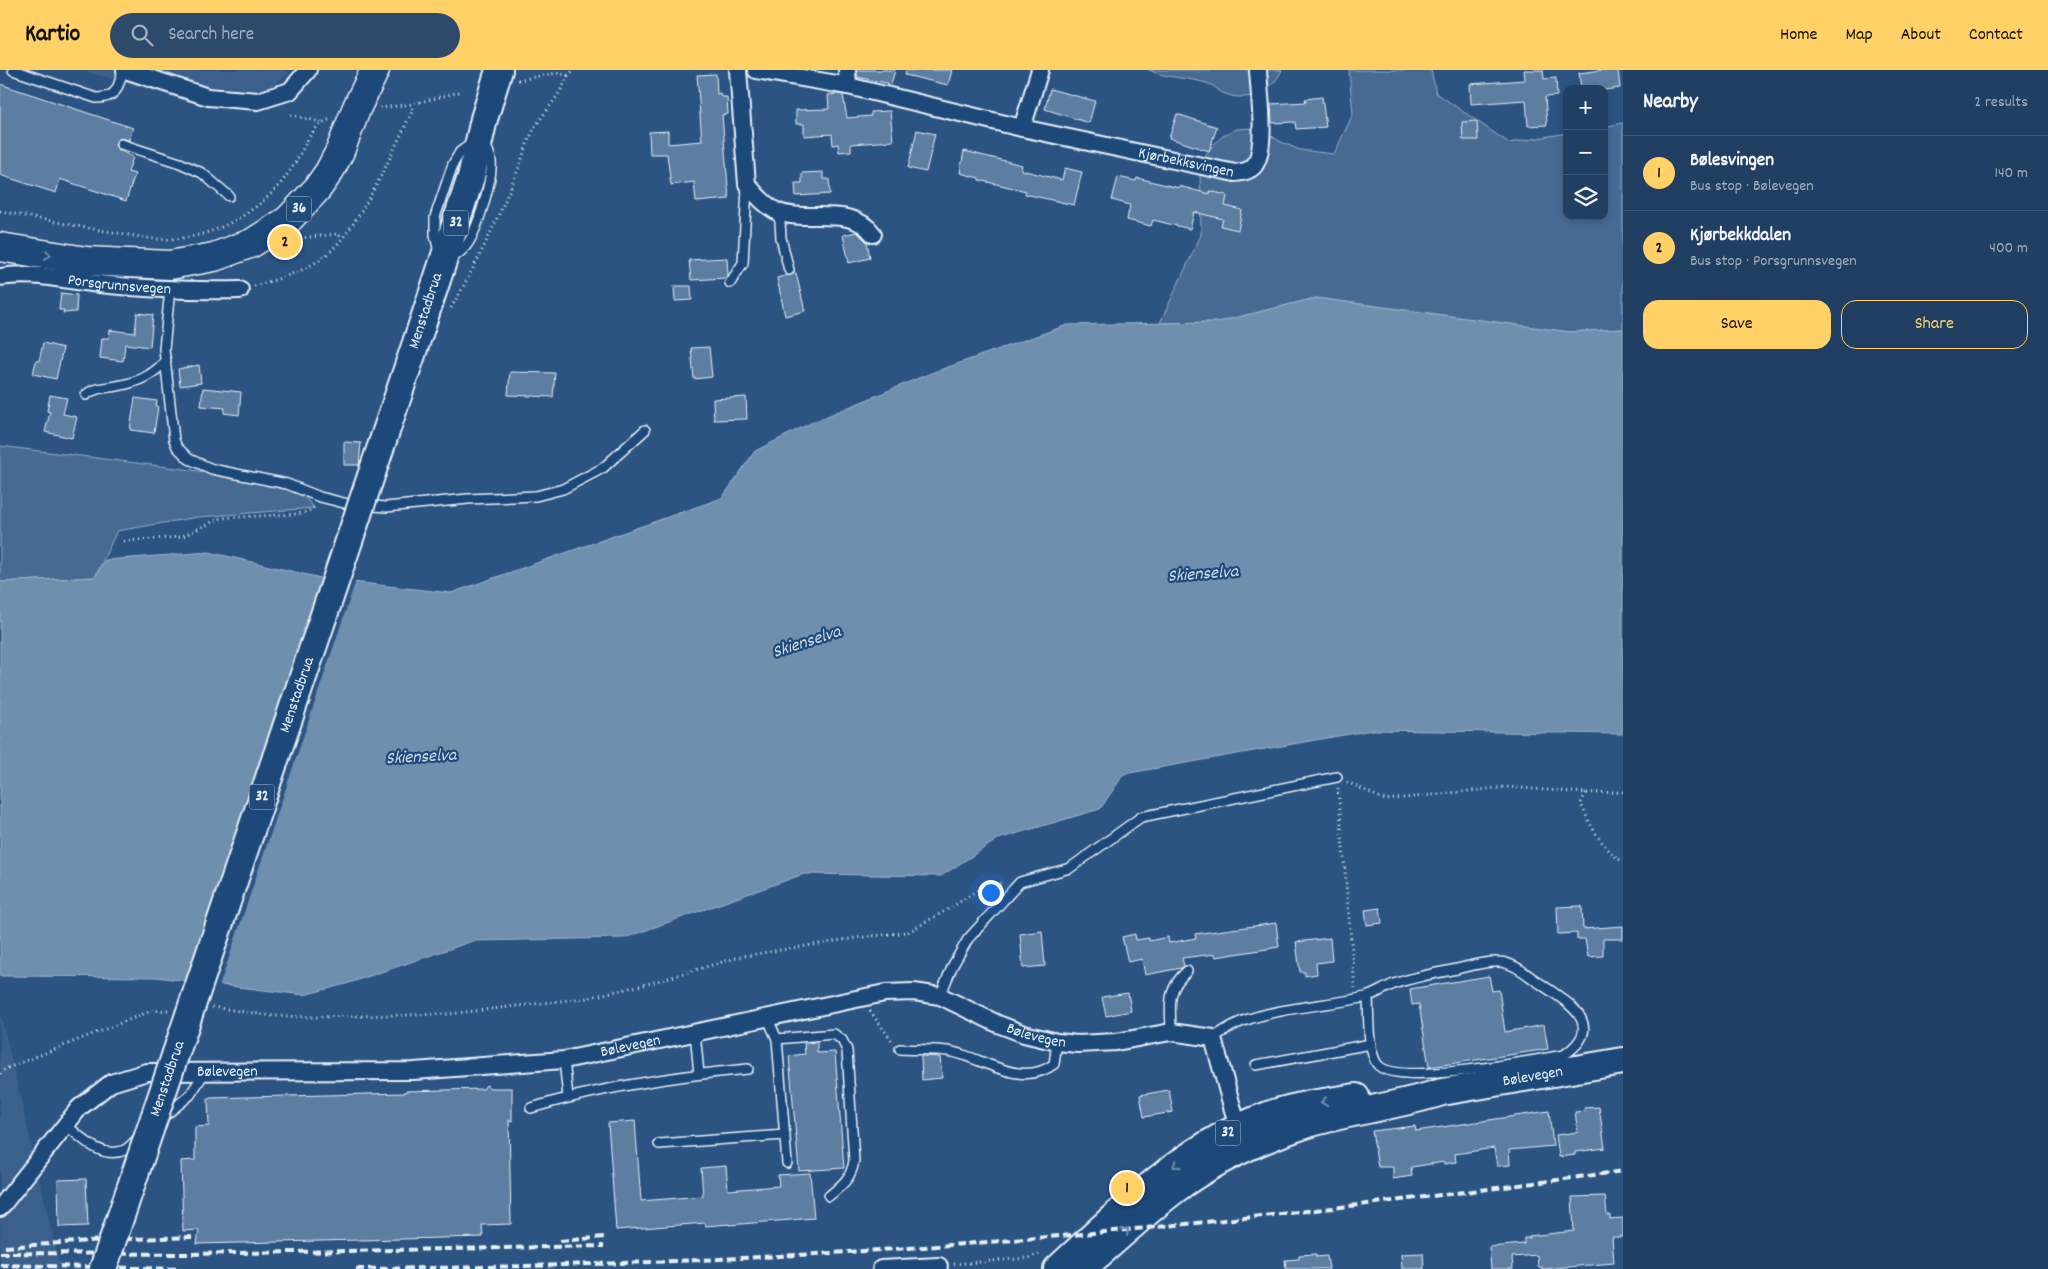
<!DOCTYPE html>
<html lang="en">
<head>
<meta charset="utf-8">
<style>
	body { margin:0; font-family:Dekko,sans-serif; background:#2d4a6b; color:#f1f3f6 }
	.controls { position:absolute; right:15px; top:15px; display:grid; overflow:hidden; border-radius:10px; box-shadow:0 2px 8px #0003 }
	.controls button { width:45px; height:45px; display:grid; place-items:center; padding:0; border:0; border-bottom:1px solid #3d5877; background:#203f62; color:#f1f3f6; font:25px sans-serif }
	.you { position:absolute; left:990px; top:822px; width:18px; height:18px; margin:-12px; border:4px solid #fff; border-radius:50%; background:#1a73e8; box-shadow:0 0 0 8px #1a73e833 }
	.badge { display:grid; place-items:center; width:32px; height:32px; border-radius:50%; background:#ffd166; color:#111; font-size:16px; font-weight:700 }
	.pin { position:absolute; translate:-50% -50%; border:2px solid #fff; box-shadow:0 1px 5px #0006 }
	.list { margin:0; padding:0; list-style:none }
	h2 { display:flex; justify-content:space-between; align-items:center; height:65px; margin:0; padding:0 20px; font-size:21px }
	h2 small { font-size:16px; font-weight:400; color:#a2afbe }
	.list li { display:grid; grid-template-columns:32px 1fr auto; gap:15px; align-items:center; box-sizing:border-box; height:75px; padding:0 20px; border-top:1px solid #3d5877 }
	.list b { display:block; font-size:19px; white-space:nowrap }
	.list p { margin:0; font-size:16px; white-space:nowrap; color:#a2afbe }
	.list em { font-size:16px; font-style:normal; color:#a2afbe }
	.actions { display:flex; gap:10px; padding:15px 20px }
	.actions a { flex:1; padding:11px 0; border:1px solid #ffd166; border-radius:15px; text-align:center; font-size:18px; color:#ffd166 }
	.actions .main { background:#ffd166; color:#111 }
	.icon { flex:none; width:28px; height:28px; fill:none; stroke:currentColor; stroke-width:2; stroke-linecap:round; stroke-linejoin:round }
	.map { position:relative; flex:none; width:1623px; height:1199px; overflow:hidden }
	header { display:flex; align-items:center; gap:30px; box-sizing:border-box; height:70px; padding:0 25px; background:#ffd166; color:#111 }
	header strong { font-size:24px }
	nav { display:flex; gap:28px; margin-inline-start:auto; font-size:18px }
	.search { width:350px; height:45px; background:#2d4a6b; display:flex; align-items:center; gap:12px; box-sizing:border-box; padding:0 18px; border-radius:28px; color:#a2afbe; font-size:19px }
	main { display:flex }
	aside { flex:1; background:#203f62 }
	.map>svg:first-child { display:block }
	.built { fill:#3a608b }
	.green { fill:#476b93; stroke:#98aec6 }
	.water { fill:#708ead; stroke:#a0b6cb }
	.pier { fill:#2b5482 }
	.building { fill:#5d7da1; stroke:#e8f1f8 }
	.lines { fill:none; stroke-linecap:round; stroke-linejoin:round }
	.lane-casing { stroke:#e8f1f8; stroke-width:12 }
	.street-casing { stroke:#e8f1f8; stroke-width:20 }
	.primary-casing { stroke:#e8f1f8; stroke-width:30 }
	.highway-casing { stroke:#e8f1f8; stroke-width:31 }
	.path { stroke:#e8f1f8; stroke-width:3; stroke-dasharray:1 4; stroke-linecap:butt }
	.lane { stroke:#1f4a7a; stroke-width:9 }
	.street { stroke:#1f4a7a; stroke-width:16 }
	.primary { stroke:#1f4a7a; stroke-width:26 }
	.highway { stroke:#1f4a7a; stroke-width:28 }
	.rail { stroke:#e8f1f8; stroke-width:4; stroke-dasharray:8 4; stroke-linecap:butt }
	.primary-bridge-casing { stroke:#e8f1f8; stroke-width:30; stroke-linecap:butt }
	.primary-bridge { stroke:#1f4a7a; stroke-width:26 }
	.oneway { stroke:#6f8dac }
	.labels { text-anchor:middle; dominant-baseline:central; stroke-width:4.5; stroke-linejoin:round; paint-order:stroke }
	.shield { fill:#1f4a7a; stroke:#acbfd2; stroke-width:1 }
	.shield-label { font-size:15px; font-weight:bold; fill:#e8f1f8 }
	.street-label { font-size:16px; fill:#e8f1f8; stroke:#1f4a7a }
	.water-label { font-size:18px; font-style:italic; fill:#d0dde9; stroke:#1f4a7a }
</style>
</head>
<body>
<header>
<strong>Kartio</strong>
<div class="search"><svg class="icon" aria-label="search" viewBox="0 0 24 24"><circle cx="10" cy="10" r="6"/><path d="M15 15l6 6"/></svg>Search here</div>
<nav><a>Home</a><a>Map</a><a>About</a><a>Contact</a></nav>
</header>
<main>
<div class="map">
<svg width="1623" height="1199" viewBox="0 0 1623 1199">
	<rect width="100%" height="100%" fill="#2b5482"/>
	<filter id="ink" filterUnits="userSpaceOnUse"><feTurbulence type="fractalNoise" baseFrequency=".02" numOctaves="2"/><feDisplacementMap in="SourceGraphic" scale="10" xChannelSelector="R" yChannelSelector="G"/><feConvolveMatrix kernelMatrix="1 2 1 2 8 2 1 2 1" color-interpolation-filters="sRGB"/></filter>
	<g filter="url(#ink)">
		<!-- built -->
		<g class="built">
			<polygon points="82,0 282,0 289,2 251,38 196,34"/>
			<polygon points="0,941 60,1196 59,1199 0,1199"/>
		</g>
		<!-- green -->
		<g class="green">
			<path d="M1149 0H1282C1272 22 1249 33 1225 24 1219 22 1215 16 1209 14 1190 7 1167 9 1149 0Z"/>
			<polygon points="1349,0 1431,0 1436,23 1509,73 1567,63 1567,146 1604,146 1604,57 1623,53 1623,259 1570,262 1316,228 1218,252 1160,253 1201,165 1200,101 1204,87 1213,75 1223,66 1237,59 1252,58 1266,62 1279,71 1300,80 1334,84 1353,44"/>
			<polygon points="0,376 192,400 298,419 314,438 198,447 117,461 95,507 0,512"/>
		</g>
		<!-- water -->
		<polygon class="water" points="1316,228 1570,262 1623,259 1623,664 1372,660 1124,704 1100,739 998,769 941,806 804,804 624,868 473,871 346,914 304,925 156,907 0,906 0,512 95,507 105,490 209,482 325,509 451,523 722,428 755,381 815,351 931,303 1067,255 1218,252"/>
		<!-- pier -->
		<polygon class="pier" points="326,506 356,510 219,917 189,914"/>
		<!-- building -->
		<g class="building">
			<polygon points="857,0 895,0 891,14 857,7"/>
			<polygon points="906,0 952,0 948,15 905,5"/>
			<polygon points="1524,0 1543,0 1544,9 1556,8 1557,26 1545,27 1547,55 1528,56 1526,30 1471,34 1470,14 1525,10"/>
			<polygon points="1602,0 1618,0 1620,18 1604,20 1581,19 1579,3"/>
			<polygon points="716,4 717,24 720,23 721,27 727,27 728,44 722,45 729,129 696,132 694,112 671,115 667,84 650,84 649,62 668,61 668,74 702,71 697,5"/>
			<polygon points="0,14 133,58 129,70 120,68 115,73 117,79 133,87 128,102 135,104 126,131 60,109 56,123 0,105"/>
			<polygon points="1050,19 1095,31 1089,53 1045,39"/>
			<polygon points="838,24 843,25 847,48 871,46 871,42 890,41 893,71 851,74 851,81 839,82 838,74 833,75 832,64 804,66 804,54 796,54 796,40 829,39 828,25"/>
			<polygon points="1322,27 1326,57 1296,59 1295,52 1272,53 1271,34 1306,32 1305,29"/>
			<polygon points="1177,44 1217,57 1209,81 1169,68"/>
			<polygon points="1477,51 1478,70 1463,70 1462,52"/>
			<polygon points="917,60 935,64 926,102 908,98"/>
			<polygon points="964,81 1022,95 1021,100 1062,110 1065,98 1082,102 1074,135 1025,124 1026,121 979,110 979,108 960,103"/>
			<polygon points="823,102 823,109 829,109 830,124 796,126 795,113 802,113 802,103"/>
			<polygon points="1118,107 1136,111 1137,108 1179,118 1179,116 1209,124 1209,121 1227,125 1225,136 1242,140 1238,160 1221,156 1223,149 1194,142 1190,159 1153,150 1151,156 1127,150 1130,135 1112,130"/>
			<polygon points="857,162 867,172 870,188 849,193 843,165"/>
			<polygon points="727,188 728,205 726,208 691,210 689,190"/>
			<polygon points="796,203 805,241 785,246 777,208"/>
			<polygon points="674,216 691,216 692,230 675,231"/>
			<polygon points="61,223 77,225 76,242 63,243 64,240 59,240"/>
			<polygon points="137,243 153,245 150,277 125,274 123,291 100,288 102,268 109,268 110,260 135,263"/>
			<polygon points="43,273 63,278 56,309 33,304 36,291 39,291"/>
			<polygon points="709,277 712,307 694,309 691,278"/>
			<polygon points="199,295 201,313 180,316 178,299"/>
			<polygon points="510,302 555,303 553,327 508,325"/>
			<polygon points="203,318 241,322 239,345 224,343 225,338 201,336"/>
			<polygon points="50,325 67,328 63,344 77,347 72,368 45,362 50,342 47,341"/>
			<polygon points="746,327 747,349 714,350 713,329"/>
			<polygon points="135,328 157,331 156,336 158,337 154,363 130,360"/>
			<polygon points="344,372 361,373 359,395 344,395"/>
			<polygon points="1582,836 1583,859 1623,856 1623,869 1603,869 1603,886 1588,887 1585,869 1577,869 1577,863 1558,864 1557,837"/>
			<polygon points="1380,838 1382,853 1367,855 1365,840"/>
			<polygon points="1276,853 1279,877 1216,887 1215,884 1182,888 1184,896 1181,898 1145,905 1142,889 1128,892 1122,867 1135,864 1136,870 1149,868 1149,871 1168,867 1169,873 1196,868 1195,864"/>
			<polygon points="1042,861 1045,896 1023,898 1020,864"/>
			<polygon points="1330,868 1332,891 1316,893 1317,904 1305,906 1305,902 1300,902 1296,872"/>
			<polygon points="1489,906 1492,921 1499,920 1505,962 1544,955 1548,979 1429,997 1419,934 1412,935 1410,919"/>
			<polygon points="1128,923 1131,941 1106,946 1102,927"/>
			<polygon points="817,972 817,983 835,982 844,1098 799,1101 789,986 805,984 804,973"/>
			<polygon points="921,986 940,987 942,1008 922,1010"/>
			<polygon points="486,1015 490,1018 512,1018 512,1051 509,1050 511,1154 482,1155 483,1167 197,1174 199,1160 183,1161 181,1091 195,1090 195,1057 209,1056 208,1028 405,1023 405,1021 483,1019"/>
			<polygon points="1169,1020 1173,1042 1144,1047 1140,1025"/>
			<polygon points="1599,1037 1605,1078 1575,1082 1575,1085 1559,1087 1556,1065 1578,1062 1575,1042 1585,1041 1584,1038"/>
			<polygon points="1549,1041 1553,1076 1509,1080 1510,1095 1497,1096 1494,1078 1455,1084 1456,1092 1444,1094 1444,1092 1411,1097 1412,1106 1393,1109 1393,1097 1378,1097 1372,1061 1415,1056 1416,1061"/>
			<polygon points="635,1051 641,1131 703,1126 701,1098 726,1096 728,1120 779,1116 778,1105 810,1103 814,1148 729,1155 729,1154 706,1156 705,1153 616,1160 608,1053"/>
			<polygon points="86,1109 88,1156 59,1157 58,1110"/>
			<polygon points="1605,1126 1607,1145 1610,1145 1610,1149 1623,1148 1623,1167 1612,1167 1614,1193 1542,1199 1542,1197 1538,1197 1537,1185 1512,1187 1513,1199 1491,1199 1489,1177 1524,1174 1524,1168 1530,1168 1529,1166 1574,1161 1572,1127"/>
			<polygon points="1423,1183 1424,1199 1402,1199 1401,1184"/>
			<polygon points="1316,1184 1316,1187 1327,1186 1329,1199 1286,1199 1285,1190 1299,1189 1299,1185"/>
		</g>
		<g class="lines">
			<!-- lane casing -->
			<g class="lane-casing">
				<g id="lane">
					<path d="M13 0 96 28C117 28 118 18 123 0"/>
					<path d="M481 67C485 74 490 82 491 91 493 108 477 162 466 176 460 184 450 189 442 195L435 165V147L453 94 460 82Z"/>
					<polyline points="121,74 180,93 202,103 229,126"/>
					<polyline points="775,140 780,151 781,168 789,200"/>
					<polyline points="730,213 743,193 747,117"/>
					<polyline points="170,219 164,279 174,370 177,377 189,389 212,399 287,414 320,427 348,434 386,437 468,429 536,426 563,419 603,398 645,360"/>
					<path d="M86 325C95 317 106 318 117 316 135 313 154 305 166 290"/>
					<polyline points="940,926 953,895 968,869 1020,812 1070,798 1141,747 1337,707"/>
					<polyline points="767,947 777,969 787,1093"/>
					<polyline points="695,962 699,1004"/>
					<path d="M1171 962C1171 937 1165 921 1187 901"/>
					<path d="M1213 968C1222 962 1232 955 1243 951 1282 937 1325 936 1366 927 1376 924 1384 918 1394 914 1414 907 1436 903 1457 899 1470 896 1484 891 1498 892 1514 892 1528 906 1541 914 1568 933 1608 955 1564 985 1533 990 1395 1018 1377 994 1367 979 1369 944 1368 926"/>
					<path d="M777 969 834 964 842 970 847 980 854 1091C851 1109 842 1115 829 1126"/>
					<path d="M900 979C915 980 932 979 947 981 980 985 1020 1020 1054 994L1057 972"/>
					<polyline points="564,990 568,1027"/>
					<polyline points="1256,995 1371,974"/>
					<path d="M531 1038C602 1017 674 1006 748 999"/>
					<polyline points="162,1048 190,1025 205,1002"/>
					<path d="M65 1054C82 1068 101 1090 125 1080 130 1077 136 1070 140 1066"/>
					<polyline points="659,1074 785,1065"/>
				</g>
			</g>
			<!-- street casing -->
			<g class="street-casing">
				<g id="street">
					<polyline points="125,0 208,27 258,31 290,21 308,0"/>
					<path d="M738 0 747 114C755 124 765 135 776 141 805 154 852 134 873 164"/>
					<path id="s1" d="M756 0 848 16 1022 58 1235 103C1241 102 1248 102 1253 97 1268 81 1259 22 1258 0"/>
					<polyline points="847,0 848,16"/>
					<polyline points="1022,58 1040,0"/>
					<path id="s2" d="M0 207C33 201 66 211 99 214 145 219 193 221 240 220"/>
					<path id="s3" d="M0 1138 79 1038 111 1013 147 1002 414 1001 564 990 885 923 914 922 940 926 998 954 1024 964 1057 972 1078 974 1116 972 1171 962 1213 968 1240 1065"/>
					<polyline points="881,1199 939,1196"/>
				</g>
			</g>
			<!-- primary casing -->
			<g class="primary-casing">
				<g id="primary">
					<polyline points="422,255 471,107 484,49 499,0"/>
					<path d="M1057 1199C1124 1138 1183 1075 1271 1044 1299 1035 1328 1031 1356 1027"/>
					<path id="s4" d="M1082 1199C1114 1173 1143 1144 1175 1120 1215 1090 1262 1069 1308 1054 1352 1041 1398 1036 1442 1022L1623 991"/>
				</g>
			</g>
			<!-- highway casing -->
			<g class="highway-casing">
				<polyline id="highway" points="0,177 86,191 170,195 214,187 252,173 288,150 317,119 329,102 340,81 357,37 375,0"/>
			</g>
			<!-- path -->
			<g class="path">
				<polyline points="518,10 556,3 568,5 574,0"/>
				<polyline points="380,38 413,34 463,21"/>
				<polyline points="291,45 321,52"/>
				<path d="M0 141C35 148 70 155 105 161 122 163 140 168 157 169 204 172 251 148 281 113 286 106 292 99 296 91 306 75 311 55 331 49"/>
				<polyline points="300,168 338,164 342,168"/>
				<path d="M254 216C279 209 304 202 325 186 361 157 391 84 412 42L413 34"/>
				<path d="M451 238C476 196 496 152 515 107 521 94 524 80 530 67 540 45 560 28 568 5"/>
				<polyline points="124,471 181,467 221,448 297,444 307,442 315,437"/>
				<polyline points="1347,712 1385,730 1507,717 1586,723 1623,722"/>
				<polyline points="1338,718 1355,918"/>
				<path d="M1586 723 1581 733C1589 755 1603 779 1623 792"/>
				<polyline points="212,937 273,946 312,947 449,944 586,928 647,914 743,886 856,868 908,862 952,837 987,814 1004,813"/>
				<polyline points="870,941 893,972"/>
				<polyline points="0,1004 5,999 151,941 169,940"/>
				<polyline points="954,1194 1028,1188 1042,1183"/>
			</g>
			<!-- lane -->
			<use href="#lane" class="lane"/>
			<!-- street -->
			<use href="#street" class="street"/>
			<!-- primary -->
			<use href="#primary" class="primary"/>
			<!-- highway -->
			<use href="#highway" class="highway"/>
			<!-- rail -->
			<g class="rail">
				<polyline points="560,1171 605,1167"/>
				<polyline points="5,1177 104,1170 192,1167"/>
				<polyline points="0,1183 189,1184 604,1176"/>
				<polyline points="0,1195 182,1199"/>
				<path d="M356 1199C554 1197 752 1190 950 1175 1175 1158 1399 1132 1623 1101"/>
			</g>
			<!-- primary-bridge casing -->
			<g class="primary-bridge-casing">
				<g id="primary-bridge">
					<path id="s5" d="M103 1199 422 255"/>
				</g>
			</g>
			<!-- primary-bridge -->
			<use href="#primary-bridge" class="primary-bridge"/>
		</g>
		<!-- one-way arrows -->
		<defs><path id="oneway-chevron" d="M-2-3.5L2.5 0L-2 3.5" fill="none" stroke-width="1.6" stroke-linecap="round" stroke-linejoin="round" transform="scale(1.25)"/></defs>
		<g class="oneway">
			<use href="#oneway-chevron" transform="translate(48 185) rotate(9)"/>
			<use href="#oneway-chevron" transform="translate(1324 1032) rotate(171)"/>
			<use href="#oneway-chevron" transform="translate(1176 1095) rotate(145)"/>
			<use href="#oneway-chevron" transform="translate(1126 1161) rotate(-41)"/>
		</g>
	</g>
	<g class="labels">
		<!-- shield labels -->
		<g class="shield">
			<rect x="286.5" y="126.5" width="25" height="25" rx="4"/>
			<rect x="443.5" y="140.5" width="25" height="25" rx="4"/>
			<rect x="249.5" y="714.5" width="25" height="25" rx="4"/>
			<rect x="1215.5" y="1050.5" width="25" height="25" rx="4"/>
		</g>
		<g class="shield-label">
			<text x="299" y="139">36</text>
			<text x="456" y="153">32</text>
			<text x="262" y="727">32</text>
			<text x="1228" y="1063">32</text>
		</g>
		<!-- street labels -->
		<g class="street-label">
			<text stroke="none"><textPath href="#s1" startOffset="440">Kjørbekksvingen</textPath></text>
			<text stroke="none"><textPath href="#s2" startOffset="120">Porsgrunnsvegen</textPath></text>
			<text transform="translate(426 241) rotate(-72)">Menstadbrua</text>
			<text stroke="none"><textPath href="#s5" startOffset="606">Menstadbrua</textPath></text>
			<text stroke="none"><textPath href="#s3" startOffset="1111">Bølevegen</textPath></text>
			<text stroke="none"><textPath href="#s3" startOffset="691">Bølevegen</textPath></text>
			<text stroke="none"><textPath href="#s3" startOffset="286">Bølevegen</textPath></text>
			<text stroke="none"><textPath href="#s4" startOffset="501">Bølevegen</textPath></text>
			<text stroke="none"><textPath href="#s5" startOffset="201">Menstadbrua</textPath></text>
		</g>
		<!-- water labels -->
		<g class="water-label">
			<text transform="translate(1203 505) rotate(-4)">Skienselva</text>
			<text transform="translate(807 573) rotate(-18)">Skienselva</text>
			<text transform="translate(421 688) rotate(-3)">Skienselva</text>
		</g>
	</g>
</svg>
<div class="controls">
<button>+</button>
<button>−</button>
<button><svg class="icon" aria-label="layers" viewBox="0 0 24 24"><path d="M12 4l9 5-9 5-9-5zM3 14l9 5 9-5"/></svg></button>
</div>
<div class="you"></div>
<div class="pin badge" style="left:1127px;top:1118px">1</div>
<div class="pin badge" style="left:285px;top:172px">2</div>
</div>
<aside>
<h2>Nearby<small>2 results</small></h2>
<ul class="list">
<li><span class="badge">1</span><div><b>Bølesvingen</b><p>Bus stop · Bølevegen</p></div><em>140 m</em></li>
<li><span class="badge">2</span><div><b>Kjørbekkdalen</b><p>Bus stop · Porsgrunnsvegen</p></div><em>400 m</em></li>
</ul>
<div class="actions"><a class="main">Save</a><a>Share</a></div>
</aside>
</main>
</body>
</html>
